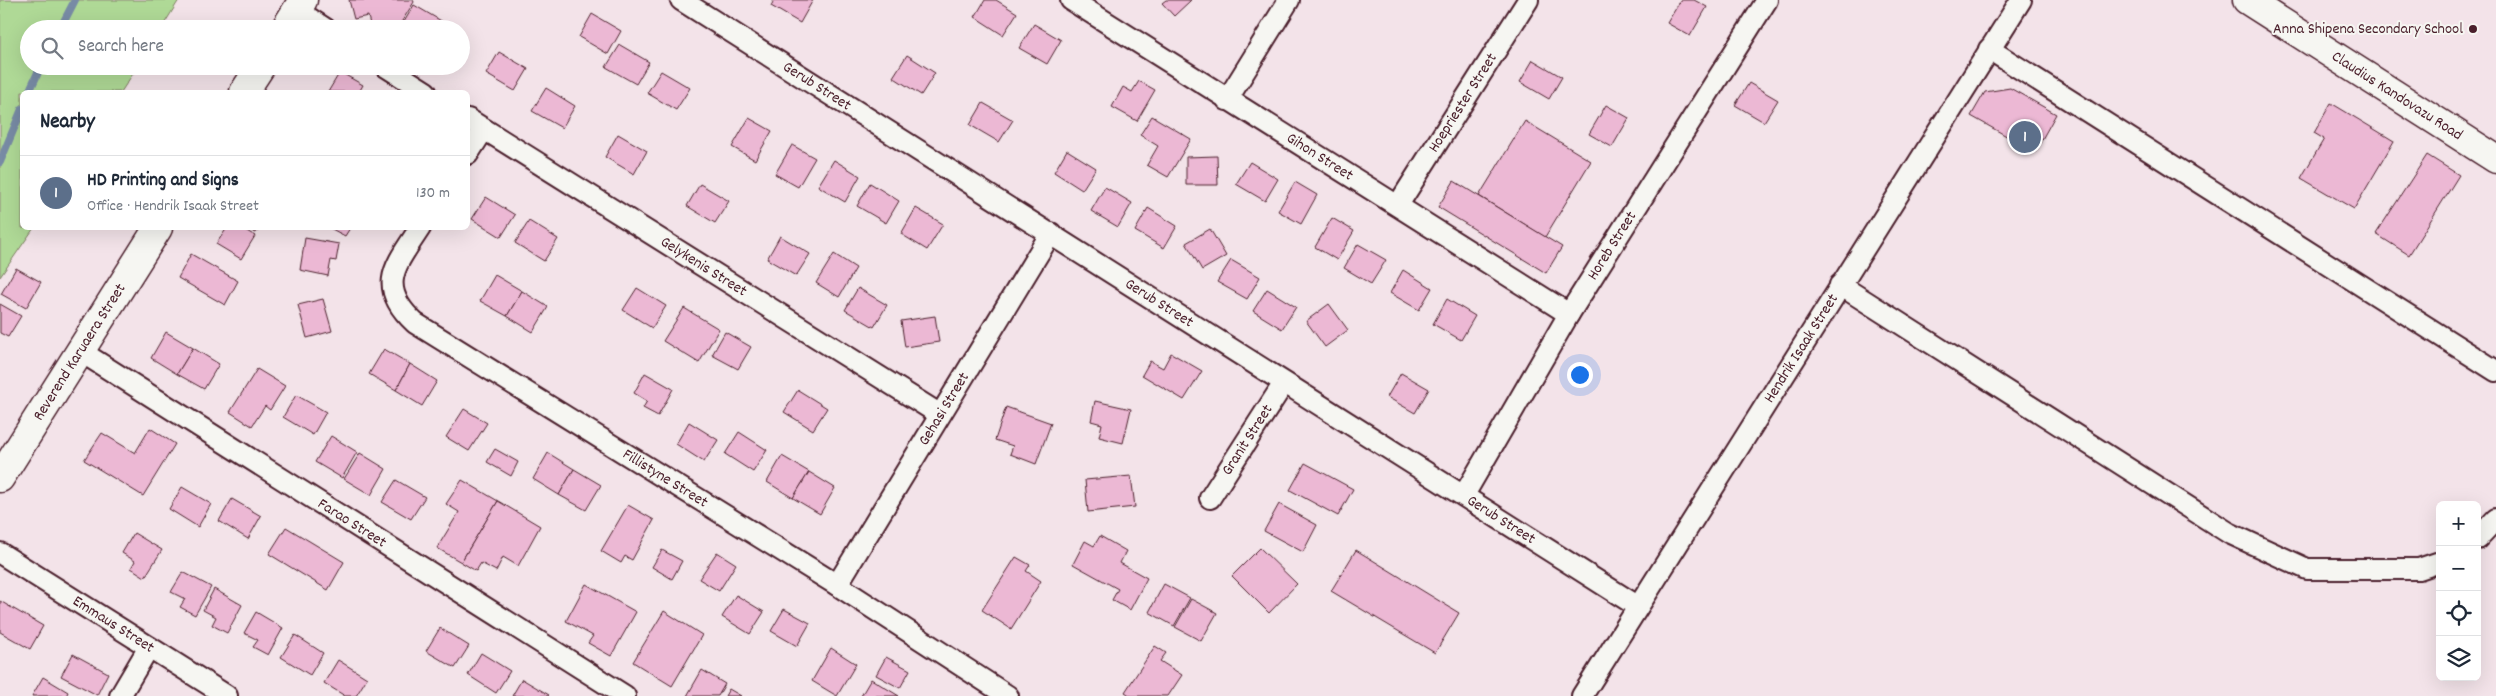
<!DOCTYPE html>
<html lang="en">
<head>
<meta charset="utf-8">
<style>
	body { margin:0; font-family:Dekko,sans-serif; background:#f2f2f3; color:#1f2937 }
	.controls { position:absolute; right:15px; bottom:15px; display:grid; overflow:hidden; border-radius:8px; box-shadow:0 5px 20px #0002 }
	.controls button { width:45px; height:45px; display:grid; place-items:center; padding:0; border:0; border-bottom:1px solid #e0e1e3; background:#fff; color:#1f2937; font:25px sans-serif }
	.you { position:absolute; left:1579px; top:374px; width:18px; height:18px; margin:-12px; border:4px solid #fff; border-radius:50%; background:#1a73e8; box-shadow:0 0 0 8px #1a73e833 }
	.badge { display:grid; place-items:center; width:32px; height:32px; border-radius:50%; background:#0b8043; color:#fff; font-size:16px; font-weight:700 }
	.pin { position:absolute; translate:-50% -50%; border:2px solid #fff; box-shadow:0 1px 5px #0006 }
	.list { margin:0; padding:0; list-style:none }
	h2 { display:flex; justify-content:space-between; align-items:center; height:65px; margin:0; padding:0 20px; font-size:21px }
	h2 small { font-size:16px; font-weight:400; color:#747a83 }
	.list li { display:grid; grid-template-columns:32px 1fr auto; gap:15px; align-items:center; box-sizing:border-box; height:75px; padding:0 20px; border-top:1px solid #e0e1e3 }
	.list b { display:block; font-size:19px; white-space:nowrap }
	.list p { margin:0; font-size:16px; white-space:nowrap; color:#747a83 }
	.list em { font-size:16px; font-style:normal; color:#747a83 }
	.icon { flex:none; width:28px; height:28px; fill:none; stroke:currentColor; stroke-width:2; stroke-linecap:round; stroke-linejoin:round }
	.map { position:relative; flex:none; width:2496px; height:696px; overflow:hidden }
	.search { position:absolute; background:#fff; box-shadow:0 5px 20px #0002; left:20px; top:20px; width:450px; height:55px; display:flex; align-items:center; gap:12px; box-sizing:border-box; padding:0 18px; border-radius:28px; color:#747a83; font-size:19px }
	.panel { position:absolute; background:#fff; box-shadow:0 5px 20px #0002; left:20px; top:90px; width:450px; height:140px; border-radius:8px }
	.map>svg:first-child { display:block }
	.green { fill:#afd996; stroke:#7c7c60 }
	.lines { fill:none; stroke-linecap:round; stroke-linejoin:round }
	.stream { stroke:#788ba5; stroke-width:8 }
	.building { fill:#ecb8d4; stroke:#4a1f2b }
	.street-casing { stroke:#4a1f2b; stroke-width:24 }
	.secondary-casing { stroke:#4a1f2b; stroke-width:31 }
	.street { stroke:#f6f6f2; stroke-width:20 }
	.secondary { stroke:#f6f6f2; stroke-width:28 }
	.poi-dot { fill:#4a1f2b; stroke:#f6f6f2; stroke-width:2 }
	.labels { text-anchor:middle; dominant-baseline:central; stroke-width:4; stroke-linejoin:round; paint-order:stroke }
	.poi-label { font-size:16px; fill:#4a1f2b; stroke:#f6f6f2; text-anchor:end }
	.street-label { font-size:16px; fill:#4a1f2b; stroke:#f6f6f2 }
</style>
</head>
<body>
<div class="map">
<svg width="2496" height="696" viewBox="0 0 2496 696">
	<rect width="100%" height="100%" fill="#f3e3e9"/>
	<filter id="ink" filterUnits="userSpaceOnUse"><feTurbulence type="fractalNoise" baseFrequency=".02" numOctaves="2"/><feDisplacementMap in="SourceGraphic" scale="10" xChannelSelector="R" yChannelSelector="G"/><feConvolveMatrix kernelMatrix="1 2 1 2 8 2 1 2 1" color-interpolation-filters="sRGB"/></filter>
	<g filter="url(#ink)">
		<!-- green -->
		<polygon class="green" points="0,0 179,0 161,29 29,29 29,66 138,66 121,92 22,92 22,228 34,228 0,277"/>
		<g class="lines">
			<!-- stream -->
			<g class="stream">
				<polyline points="60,29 75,0"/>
				<polyline points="29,92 41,66"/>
				<polyline points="0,162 22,109"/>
			</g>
		</g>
		<!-- building -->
		<g class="building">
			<polygon points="349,0 413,0 414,2 397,29 371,29 368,16 354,19"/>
			<polygon points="774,0 813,0 800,23 771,6"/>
			<polygon points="985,0 996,0 1017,13 1003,35 975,17"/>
			<polygon points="1166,0 1191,0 1174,16 1162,3"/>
			<polygon points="1681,0 1694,0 1707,7 1690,36 1667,23"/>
			<polygon points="414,5 443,22 439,29 401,27"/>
			<polygon points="592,14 621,31 608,54 579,37"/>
			<polygon points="1034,24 1061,40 1047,64 1019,48"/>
			<polygon points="620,45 649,62 636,84 606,67"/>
			<polygon points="499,52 528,69 515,91 486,74"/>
			<polygon points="907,55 935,73 921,95 893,77"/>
			<polygon points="1533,60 1562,77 1549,99 1520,82"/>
			<polygon points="661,71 690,88 676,110 647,93"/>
			<polygon points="340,72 363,85 359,92 328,92"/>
			<polygon points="1139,81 1155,90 1137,121 1112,107 1123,87 1132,92"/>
			<polygon points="1749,83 1778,100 1764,122 1735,105"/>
			<polygon points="546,88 575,106 562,128 532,111"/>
			<polygon points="2010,88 2056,114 2035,152 1971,116 1985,92"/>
			<polygon points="983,103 1013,120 999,142 970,125"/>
			<polygon points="2331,103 2394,141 2354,209 2301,178 2324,139 2314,133"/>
			<polygon points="1606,105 1629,118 1612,147 1589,134"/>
			<polygon points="1152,116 1191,139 1168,177 1147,165 1158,146 1140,135"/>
			<polygon points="749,118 772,131 755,160 732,147"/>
			<polygon points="1525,121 1591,161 1545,237 1479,196"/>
			<polygon points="618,134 647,151 634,174 605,157"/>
			<polygon points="792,145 815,158 798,187 775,174"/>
			<polygon points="1067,150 1096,168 1082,190 1054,172"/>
			<polygon points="2427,155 2459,175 2409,255 2376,234"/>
			<polygon points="1217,156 1218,185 1186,185 1186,157"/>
			<polygon points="834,160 860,176 845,202 818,186"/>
			<polygon points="1250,162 1278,179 1265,201 1236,184"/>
			<polygon points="1454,181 1562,247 1546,273 1438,207"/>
			<polygon points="1295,182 1317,195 1301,224 1278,211"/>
			<polygon points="870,183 899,201 886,223 857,206"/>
			<polygon points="700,184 729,201 715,223 687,206"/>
			<polygon points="1105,187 1132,203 1118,227 1091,211"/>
			<polygon points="486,197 515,215 501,237 472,219"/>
			<polygon points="916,208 943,224 927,250 901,234"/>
			<polygon points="1148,208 1177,226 1164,248 1135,231"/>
			<polygon points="1332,218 1354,231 1337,260 1315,247"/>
			<polygon points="529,221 558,239 544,261 515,243"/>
			<polygon points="227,228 242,228 255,236 241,259 216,244"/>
			<polygon points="247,228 260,228 256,233"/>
			<polygon points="330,228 350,228 345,236"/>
			<polygon points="1210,229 1226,256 1202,270 1186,243"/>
			<polygon points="780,236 810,254 796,276 767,259"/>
			<polygon points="305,238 339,244 336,261 331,260 328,276 300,270"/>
			<polygon points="1358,244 1386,260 1371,284 1344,268"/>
			<polygon points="191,254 238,281 225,305 178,278"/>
			<polygon points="834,254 856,268 839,297 816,283"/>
			<polygon points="1231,260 1260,277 1247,299 1217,282"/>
			<polygon points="16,268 41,282 26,308 1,294"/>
			<polygon points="1403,270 1432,288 1419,310 1390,293"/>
			<polygon points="495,275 522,291 507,316 480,301"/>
			<polygon points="637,288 666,306 652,328 623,310"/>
			<polygon points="858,288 887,305 874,327 845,310"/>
			<polygon points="1267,289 1296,307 1282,329 1253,311"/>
			<polygon points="522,291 548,307 533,332 507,316"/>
			<polygon points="323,299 332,331 307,338 298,305"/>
			<polygon points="1447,299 1475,316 1461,340 1433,324"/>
			<polygon points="0,304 21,316 8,337 0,333"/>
			<polygon points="1329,304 1348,330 1325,347 1306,321"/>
			<polygon points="684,308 719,329 699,363 663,341"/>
			<polygon points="935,316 939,342 905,347 901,321"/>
			<polygon points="166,332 193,348 177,374 151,358"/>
			<polygon points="725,332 751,347 738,369 712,355"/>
			<polygon points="193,348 219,364 204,389 177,374"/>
			<polygon points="384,349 410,364 396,390 369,374"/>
			<polygon points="1171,353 1202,371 1184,400 1142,375 1150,361 1163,368"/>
			<polygon points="410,364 437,381 422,406 396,390"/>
			<polygon points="257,369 285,386 270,410 265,406 252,426 230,412"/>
			<polygon points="645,373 673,389 658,416 643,408 647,401 634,393"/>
			<polygon points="1401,373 1429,389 1415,413 1387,397"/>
			<polygon points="798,390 827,408 813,430 784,412"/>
			<polygon points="296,395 326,412 313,435 283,417"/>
			<polygon points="1095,401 1131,409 1123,443 1099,437 1102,424 1091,421"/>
			<polygon points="1006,407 1051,423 1036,464 1010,454 1013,446 995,440"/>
			<polygon points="464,409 487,423 469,451 446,437"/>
			<polygon points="689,422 718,440 704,462 676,444"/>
			<polygon points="150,428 175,444 143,496 84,460 102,433 135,453"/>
			<polygon points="739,432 767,450 753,472 725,454"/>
			<polygon points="331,436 357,452 342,478 315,462"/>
			<polygon points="495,449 518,462 511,476 487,462"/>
			<polygon points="360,453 386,469 371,495 344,479"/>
			<polygon points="548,453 574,469 559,495 533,479"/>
			<polygon points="782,456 809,472 793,498 767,482"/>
			<polygon points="1305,463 1353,489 1338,516 1290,490"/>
			<polygon points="574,469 601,485 586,510 559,495"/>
			<polygon points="809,472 835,488 820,514 793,498"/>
			<polygon points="1131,476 1135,507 1088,512 1085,480"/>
			<polygon points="396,480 425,497 411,519 382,502"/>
			<polygon points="462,480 498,501 461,562 437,548 459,512 446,504"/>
			<polygon points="182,487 211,504 198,527 169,509"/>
			<polygon points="232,499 261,516 248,539 219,521"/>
			<polygon points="498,501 540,526 518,566 503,557 496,571 481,563 476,571 461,562"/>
			<polygon points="1279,504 1317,525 1303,552 1264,531"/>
			<polygon points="628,505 654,520 632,560 625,556 621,563 601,551"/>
			<polygon points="286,527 344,562 328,590 269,554"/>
			<polygon points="134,533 162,550 145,577 131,568 135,561 122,553"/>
			<polygon points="1100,536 1126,551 1120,563 1147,578 1130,610 1112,600 1118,589 1073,564 1085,541 1094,546"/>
			<polygon points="1260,548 1297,584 1269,613 1232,576"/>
			<polygon points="662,550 682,561 672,579 652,567"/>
			<polygon points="1356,550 1459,613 1435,653 1331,591"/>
			<polygon points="717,552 736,564 719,591 699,579"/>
			<polygon points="1016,557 1030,565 1026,571 1041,581 1011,629 982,610"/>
			<polygon points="183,572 211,587 195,615 180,607 185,599 171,592"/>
			<polygon points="586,584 636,612 611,656 588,643 593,636 566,621"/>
			<polygon points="1164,584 1190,598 1174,626 1149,612"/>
			<polygon points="214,589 242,605 227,633 212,625 216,617 203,610"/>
			<polygon points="736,595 764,612 750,634 722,617"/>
			<polygon points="1191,599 1217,613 1201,641 1175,627"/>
			<polygon points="0,601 43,626 30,649 0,632"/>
			<polygon points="784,609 810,623 797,646 771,631"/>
			<polygon points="664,611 702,635 672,686 633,662"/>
			<polygon points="256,612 283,628 268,655 253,647 258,640 244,633"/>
			<polygon points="440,628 469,646 455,668 426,651"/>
			<polygon points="295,635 323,653 310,675 281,657"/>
			<polygon points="1155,646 1166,653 1160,661 1182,675 1168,696 1131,696 1125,692"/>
			<polygon points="831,648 856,664 837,696 812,681"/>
			<polygon points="481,653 510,671 496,693 468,675"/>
			<polygon points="73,654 108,673 97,695 61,676"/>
			<polygon points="886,657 910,670 900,688 876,675"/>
			<polygon points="338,660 367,678 356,696 345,696 324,683"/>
			<polygon points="702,670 725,684 718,696 687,696"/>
			<polygon points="43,677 68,692 66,696 32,696"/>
			<polygon points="522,679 549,695 548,696 512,696"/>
			<polygon points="871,679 899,696 861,696"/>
			<polygon points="729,689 741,696 725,696"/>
		</g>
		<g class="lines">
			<!-- street casing -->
			<g class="street-casing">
				<g id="street">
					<path id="s1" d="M681 0 1637 606"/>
					<path id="s2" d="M1071 0 1569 314"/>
					<polyline points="297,10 326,29"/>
					<polyline points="1989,49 2496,371"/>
					<polyline points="385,66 426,92"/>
					<polyline points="1227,100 1289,0"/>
					<path id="s3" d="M468 119 939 414"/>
					<polyline points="468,154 484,129"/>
					<path id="s4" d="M1398 205 1528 0"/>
					<path id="s5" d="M420 228C396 265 375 286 415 323L837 585 1008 696"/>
					<polyline points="1840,285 2229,533 2307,569 2419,569 2440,562"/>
					<path id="s6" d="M80 351 625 696"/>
					<path id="s7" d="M1464 495 1569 314 1767 0"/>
					<path id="s8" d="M1210 498 1284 383"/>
					<polyline points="2477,539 2496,519"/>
					<path id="s9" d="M0 553 227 696"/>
					<path id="s10" d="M837 585 1051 233"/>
					<polyline points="120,696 149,647"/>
					<path id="s11" d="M1582 696 2021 0"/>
				</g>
			</g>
			<!-- secondary casing -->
			<g class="secondary-casing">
				<g id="secondary">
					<path id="s12" d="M2247 0 2496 159"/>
					<polyline points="285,29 303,0"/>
					<polyline points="244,92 261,66"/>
					<path id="s13" d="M0 478 158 228"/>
				</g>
			</g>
			<!-- street -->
			<use href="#street" class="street"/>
			<!-- secondary -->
			<use href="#secondary" class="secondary"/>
		</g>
	</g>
	<!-- markers -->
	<circle class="poi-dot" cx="2473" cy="29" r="5"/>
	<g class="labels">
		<!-- poi labels -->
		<g class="poi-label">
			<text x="2463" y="29">Anna Shipena Secondary School</text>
		</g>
		<!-- street labels -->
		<g class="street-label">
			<text stroke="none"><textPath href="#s1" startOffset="161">Gerub Street</textPath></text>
			<text stroke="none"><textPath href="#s12" startOffset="178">Claudius Kandovazu Road</textPath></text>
			<text stroke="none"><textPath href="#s4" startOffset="121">Hoepriester Street</textPath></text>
			<text stroke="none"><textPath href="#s2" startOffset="294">Gihon Street</textPath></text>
			<text stroke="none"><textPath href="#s7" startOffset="290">Horeb Street</textPath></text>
			<text stroke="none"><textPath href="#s3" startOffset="278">Gelykenis Street</textPath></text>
			<text stroke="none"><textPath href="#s1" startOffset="566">Gerub Street</textPath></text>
			<text stroke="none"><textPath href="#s11" startOffset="411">Hendrik Isaak Street</textPath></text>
			<text stroke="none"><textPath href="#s13" startOffset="149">Reverend Karuaera Street</textPath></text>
			<text stroke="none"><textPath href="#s10" startOffset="206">Gehasi Street</textPath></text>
			<text stroke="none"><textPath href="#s8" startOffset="69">Granit Street</textPath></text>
			<text stroke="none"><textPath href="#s5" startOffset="404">Fillistyne Street</textPath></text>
			<text stroke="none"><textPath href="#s1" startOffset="971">Gerub Street</textPath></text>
			<text stroke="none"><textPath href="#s6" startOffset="322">Farao Street</textPath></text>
			<text stroke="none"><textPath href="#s9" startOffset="134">Emmaus Street</textPath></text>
		</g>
	</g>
</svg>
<div class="controls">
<button>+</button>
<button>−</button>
<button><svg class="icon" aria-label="locate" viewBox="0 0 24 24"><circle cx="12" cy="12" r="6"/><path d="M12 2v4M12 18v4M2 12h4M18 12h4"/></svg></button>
<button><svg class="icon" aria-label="layers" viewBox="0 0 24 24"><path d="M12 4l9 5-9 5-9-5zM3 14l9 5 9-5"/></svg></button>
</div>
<div class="you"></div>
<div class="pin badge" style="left:2025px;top:137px;background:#5c6f8a">1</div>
<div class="search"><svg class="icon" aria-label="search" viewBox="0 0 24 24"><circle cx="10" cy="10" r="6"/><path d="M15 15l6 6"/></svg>Search here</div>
<section class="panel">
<h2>Nearby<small></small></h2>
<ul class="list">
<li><span class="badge" style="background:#5c6f8a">1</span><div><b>HD Printing and Signs</b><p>Office · Hendrik Isaak Street</p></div><em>130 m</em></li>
</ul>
</section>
</div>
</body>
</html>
